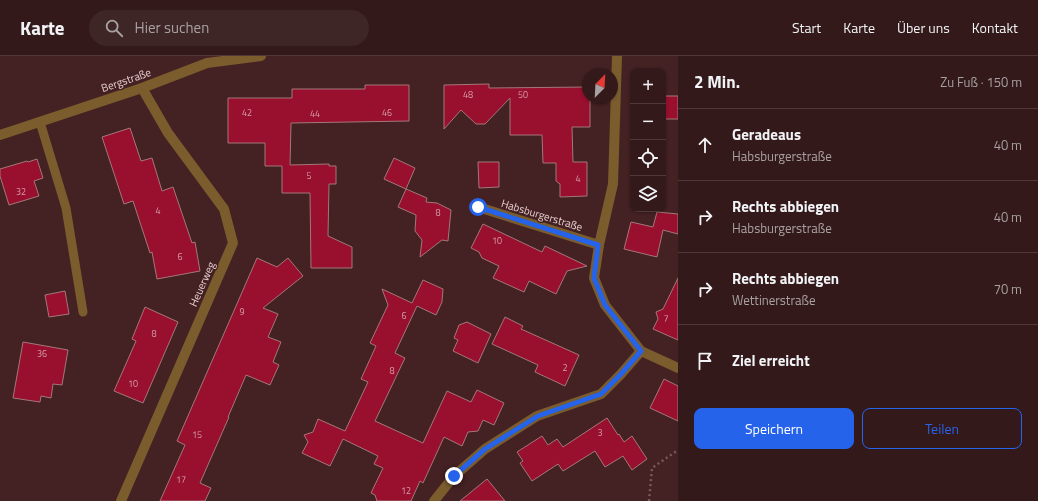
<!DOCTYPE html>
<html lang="de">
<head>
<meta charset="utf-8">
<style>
	body { margin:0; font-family:"Titillium Web",sans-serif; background:#3e2627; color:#f1f3f6 }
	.controls { position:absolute; right:12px; top:12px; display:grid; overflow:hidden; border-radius:8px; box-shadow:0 1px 3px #0004 }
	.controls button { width:36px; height:36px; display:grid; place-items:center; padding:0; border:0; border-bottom:1px solid #4e3839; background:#33191a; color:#f1f3f6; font:20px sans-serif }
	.compass { position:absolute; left:582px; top:12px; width:36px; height:36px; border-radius:50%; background:#33191a; box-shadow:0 1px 3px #0004; rotate:24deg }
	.stop { position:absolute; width:12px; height:12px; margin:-9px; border:3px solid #2563eb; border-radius:50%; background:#fff }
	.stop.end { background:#2563eb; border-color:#fff; box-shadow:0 1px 4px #0008 }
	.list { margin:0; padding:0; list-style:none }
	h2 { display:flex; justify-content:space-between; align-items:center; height:52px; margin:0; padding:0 16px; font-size:17px }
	h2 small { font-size:13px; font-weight:400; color:#a9a0a2 }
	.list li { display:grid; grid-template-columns:26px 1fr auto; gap:12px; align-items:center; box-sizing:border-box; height:72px; padding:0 16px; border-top:1px solid #4e3839 }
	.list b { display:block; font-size:15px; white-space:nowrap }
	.list p { margin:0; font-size:13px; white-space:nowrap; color:#a9a0a2 }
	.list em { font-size:13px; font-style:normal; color:#a9a0a2 }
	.actions { display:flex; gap:8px; padding:12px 16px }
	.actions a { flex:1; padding:9px 0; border:1px solid #2563eb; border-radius:8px; text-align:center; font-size:14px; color:#2563eb }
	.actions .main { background:#2563eb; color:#fff }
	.icon { flex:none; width:22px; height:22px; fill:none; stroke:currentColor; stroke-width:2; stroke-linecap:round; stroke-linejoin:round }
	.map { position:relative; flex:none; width:678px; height:445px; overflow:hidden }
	header { display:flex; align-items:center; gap:24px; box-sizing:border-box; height:56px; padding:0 20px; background:#33191a; border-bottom:1px solid #4e3839 }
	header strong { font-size:19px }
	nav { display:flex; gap:22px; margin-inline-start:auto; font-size:14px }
	.search { width:280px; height:36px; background:#3e2627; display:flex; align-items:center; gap:10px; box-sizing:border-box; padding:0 14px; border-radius:22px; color:#a9a0a2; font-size:15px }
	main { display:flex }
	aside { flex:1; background:#33191a }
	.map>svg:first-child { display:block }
	.building { fill:#990f2e; stroke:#a37879 }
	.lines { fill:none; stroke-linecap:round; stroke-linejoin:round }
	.path { stroke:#7a5a5b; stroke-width:2.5; stroke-dasharray:2 3; stroke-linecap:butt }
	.lane { stroke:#7a5c2d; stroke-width:9 }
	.street { stroke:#7a5c2d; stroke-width:10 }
	.route { stroke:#2563eb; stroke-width:5 }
	.labels { text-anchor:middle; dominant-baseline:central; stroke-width:3; stroke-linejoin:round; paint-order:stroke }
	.number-label { font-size:9px; fill:#d49fa7 }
	.street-label { font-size:11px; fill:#e8cfcf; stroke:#442123 }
</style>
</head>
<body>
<header>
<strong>Karte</strong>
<div class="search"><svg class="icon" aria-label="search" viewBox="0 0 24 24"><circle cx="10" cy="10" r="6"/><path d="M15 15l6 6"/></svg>Hier suchen</div>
<nav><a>Start</a><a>Karte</a><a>Über uns</a><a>Kontakt</a></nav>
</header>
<main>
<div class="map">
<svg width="678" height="445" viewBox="0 0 678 445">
	<rect width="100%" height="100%" fill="#442123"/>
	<!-- building -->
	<g class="building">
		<polygon points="489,28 489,32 588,31 588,42 590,42 590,71 572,71 573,106 587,106 587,140 560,141 560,128 556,125 556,107 543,107 542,79 510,79 510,42 485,68 476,68 461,54 444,73 444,29"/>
		<polygon points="365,29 409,29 409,65 291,67 290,109 329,108 329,110 336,110 336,128 329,128 328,180 352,191 352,212 311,212 310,137 282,137 282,110 265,110 265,87 228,87 228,42 292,42 292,33 365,33"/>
		<rect x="663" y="40" width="15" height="23"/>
		<polygon points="130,72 141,105 152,102 162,135 173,131 192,187 195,186 200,215 157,223 152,196 150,197 133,145 124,148 102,81"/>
		<polygon points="394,102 415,112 406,133 384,123"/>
		<polygon points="37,103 43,122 34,125 39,140 9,149 0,120 0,113 27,105 28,106"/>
		<polygon points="478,106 499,106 499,131 479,132"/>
		<polygon points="406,133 427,142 426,146 437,147 451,154 448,185 442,184 420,201 422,184 415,175 416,159 398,151"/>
		<polygon points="657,156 678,158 678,178 663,174 657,201 624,193 631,166 653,171"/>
		<polygon points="483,168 542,196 545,190 587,210 567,215 556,238 529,225 524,236 493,222 499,210 482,202 479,196 471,192"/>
		<polygon points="257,202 277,211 288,202 303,220 263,252 278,258 268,281 281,286 273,306 279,309 270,329 246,319 228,361 229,361 200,427 211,432 205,445 160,445 185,389 177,385"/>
		<polygon points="678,222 678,284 653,273 658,263 656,256 663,253"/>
		<polygon points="423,224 443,233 442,246 436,259 417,250 395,297 405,302 375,365 423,387 447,335 471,346 477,334 504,347 494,369 483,364 478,375 468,376 462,390 444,381 423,427 420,425 411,445 377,445 375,439 371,437 383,412 374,408 378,400 343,383 330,410 302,397 308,386 304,379 313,376 318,363 345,375 368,326 361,323 376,290 370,287 388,249 382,233 412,247"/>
		<polygon points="65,235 69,258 49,261 45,239"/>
		<polygon points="145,251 178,266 143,347 114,335 136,285 132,283"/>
		<polygon points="505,261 523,270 521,273 579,299 565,330 535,316 538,309 492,288"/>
		<polygon points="467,266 491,278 478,307 453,295 458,284 454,282 459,269"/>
		<polygon points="23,286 68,294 62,329 53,328 51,342 41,340 40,346 13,342"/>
		<polygon points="664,323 678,330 678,365 650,352"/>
		<polygon points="607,362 618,379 619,378 624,386 632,380 647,403 632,414 623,400 605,411 595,395 563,415 558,408 532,425 520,407 523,405 517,396 542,380 548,389 557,383 563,391"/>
		<polygon points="487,423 505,445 460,445"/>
	</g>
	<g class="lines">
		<!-- path -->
		<polyline class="path" points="649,445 652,412 678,394"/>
		<!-- lane -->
		<polyline class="lane" points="40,66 66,152 83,256"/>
		<!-- street -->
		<g class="street">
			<polyline points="617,0 613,128 599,189 594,222 605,249 641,295 678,312"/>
			<polyline points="0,79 142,32 207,7 261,0"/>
			<polyline points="478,151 599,189"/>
			<polyline points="121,445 233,187 224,153 168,77 142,32"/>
			<polyline points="434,445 454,420 485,393 537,360 601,338 621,318 641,295"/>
		</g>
	</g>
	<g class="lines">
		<!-- route -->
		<polyline class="route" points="454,420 485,393 538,360 601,338 621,318 641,295 605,249 594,222 598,189 478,151"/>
	</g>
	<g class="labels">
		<!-- number labels -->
		<g class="number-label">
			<text x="468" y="38">48</text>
			<text x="523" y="38">50</text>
			<text x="247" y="56">42</text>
			<text x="387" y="56">46</text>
			<text x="315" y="57">44</text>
			<text x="309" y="119">5</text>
			<text x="578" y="122">4</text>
			<text x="21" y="135">32</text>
			<text x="158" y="154">4</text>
			<text x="438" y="156">8</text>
			<text x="497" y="184">10</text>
			<text x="180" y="200">6</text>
			<text x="242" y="255">9</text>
			<text x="404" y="259">6</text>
			<text x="666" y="262">7</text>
			<text x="154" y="277">8</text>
			<text x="42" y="297">36</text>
			<text x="565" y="311">2</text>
			<text x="392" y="314">8</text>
			<text x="133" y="327">10</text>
			<text x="600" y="376">3</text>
			<text x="197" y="378">15</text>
			<text x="181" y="423">17</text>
			<text x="406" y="434">12</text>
		</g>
		<!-- street labels -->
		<g class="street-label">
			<text transform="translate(126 24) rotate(-19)">Bergstraße</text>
			<text transform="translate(542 159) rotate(17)">Habsburgerstraße</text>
			<text transform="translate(202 228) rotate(-66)">Heuerweg</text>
		</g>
	</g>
</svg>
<div class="controls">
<button>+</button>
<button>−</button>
<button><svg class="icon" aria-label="locate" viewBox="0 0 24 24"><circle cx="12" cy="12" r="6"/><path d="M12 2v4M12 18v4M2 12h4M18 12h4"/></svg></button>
<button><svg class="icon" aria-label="layers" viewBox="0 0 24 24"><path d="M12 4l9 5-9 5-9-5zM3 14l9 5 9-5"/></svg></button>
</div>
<svg class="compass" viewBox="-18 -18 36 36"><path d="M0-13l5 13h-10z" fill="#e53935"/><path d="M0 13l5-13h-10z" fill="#a9a0a2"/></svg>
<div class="stop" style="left:478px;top:151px"></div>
<div class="stop end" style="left:454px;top:420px"></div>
</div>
<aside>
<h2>2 Min.<small>Zu Fuß · 150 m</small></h2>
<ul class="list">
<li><svg class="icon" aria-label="ahead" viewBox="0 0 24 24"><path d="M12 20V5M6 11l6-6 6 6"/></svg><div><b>Geradeaus</b><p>Habsburgerstraße</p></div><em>40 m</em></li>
<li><svg class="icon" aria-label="right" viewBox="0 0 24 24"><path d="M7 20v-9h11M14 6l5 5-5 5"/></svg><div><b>Rechts abbiegen</b><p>Habsburgerstraße</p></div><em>40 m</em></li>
<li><svg class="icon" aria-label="right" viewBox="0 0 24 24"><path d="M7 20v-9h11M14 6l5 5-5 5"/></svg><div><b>Rechts abbiegen</b><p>Wettinerstraße</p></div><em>70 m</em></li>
<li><svg class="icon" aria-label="arrive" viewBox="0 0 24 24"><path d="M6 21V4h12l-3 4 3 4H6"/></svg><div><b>Ziel erreicht</b></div></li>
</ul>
<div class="actions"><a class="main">Speichern</a><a>Teilen</a></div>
</aside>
</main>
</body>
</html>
